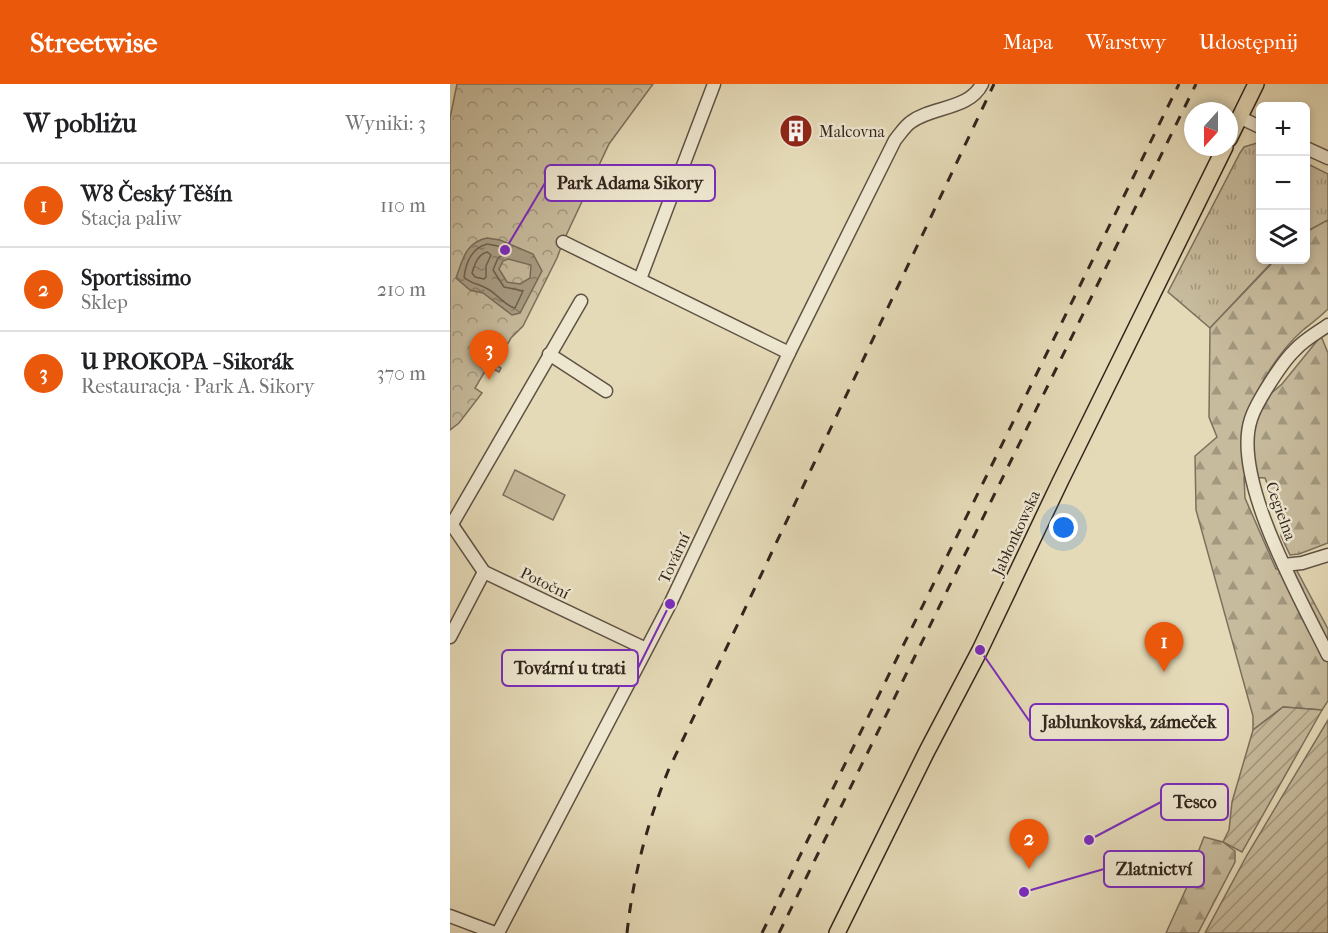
<!DOCTYPE html>
<html lang="pl">
<head>
<meta charset="utf-8">
<style>
	body { margin:0; font-family:"IM FELL French Canon",serif; background:#f2f2f2; color:#202124 }
	.controls { position:absolute; right:18px; top:18px; display:grid; overflow:hidden; border-radius:9px; box-shadow:0 3px 9px #0003 }
	.controls button { width:54px; height:54px; display:grid; place-items:center; padding:0; border:0; border-bottom:2px solid #e0e0e0; background:#fff; color:#202124; font:30px sans-serif }
	.compass { position:absolute; left:734px; top:18px; width:54px; height:54px; border-radius:50%; background:#fff; box-shadow:0 3px 9px #0003; rotate:201deg }
	.you { position:absolute; left:614px; top:444px; width:21px; height:21px; margin:-15px; border:4px solid #fff; border-radius:50%; background:#1a73e8; box-shadow:0 0 0 9px #1a73e833 }
	.badge { display:grid; place-items:center; width:39px; height:39px; border-radius:50%; background:#ea580c; color:#fff; font-size:20px; font-weight:700 }
	.pin { position:absolute; translate:-50% -50px; filter:drop-shadow(0 2px 3px #0008) }
	.pin::after { content:''; position:absolute; top:32px; width:21px; height:18px; background:inherit; clip-path:polygon(0 0,100% 0,50% 100%) }
	.list { margin:0; padding:0; list-style:none }
	h2 { display:flex; justify-content:space-between; align-items:center; height:78px; margin:0; padding:0 24px; font-size:26px }
	h2 small { font-size:20px; font-weight:400; color:#757577 }
	.list li { display:grid; grid-template-columns:39px 1fr auto; gap:18px; align-items:center; box-sizing:border-box; height:84px; padding:0 24px; border-top:2px solid #e0e0e0 }
	.list b { display:block; font-size:22px; white-space:nowrap }
	.list p { margin:0; font-size:20px; white-space:nowrap; color:#757577 }
	.list em { font-size:20px; font-style:normal; color:#757577 }
	.icon { flex:none; width:33px; height:33px; fill:none; stroke:currentColor; stroke-width:2; stroke-linecap:round; stroke-linejoin:round }
	.map { position:relative; flex:none; width:878px; height:849px; overflow:hidden }
	header { display:flex; align-items:center; gap:36px; box-sizing:border-box; height:84px; padding:0 30px; background:#ea580c; color:#fff }
	header strong { font-size:28px }
	nav { display:flex; gap:33px; margin-inline-start:auto; font-size:21px }
	main { display:flex }
	aside { flex:1; background:#fff }
	.map>svg:first-child { display:block }
	.grass { fill:url(#grass-tufts); stroke:#7c705d; stroke-width:1.5 }
	.forest { fill:url(#forest-firs); stroke:#7c705d; stroke-width:1.5 }
	.park { fill:url(#park-crowns); stroke:#7c705d; stroke-width:1.5 }
	.garden { fill:url(#garden-furrows); stroke:#7c705d; stroke-width:1.5 }
	.pitch { fill:#c7bb9d; stroke:#7c705d; stroke-width:1.5 }
	.water { fill:url(#water-ripples); stroke:#796c5a; stroke-width:1.5; fill-rule:evenodd }
	.lines { fill:none; stroke-linecap:round; stroke-linejoin:round }
	.shore { stroke:#6d6050; stroke-width:1.5 }
	.minor-casing { stroke:#5f5244; stroke-width:15 }
	.major-casing { stroke:#32251d; stroke-width:18 }
	.minor { stroke:#eee7d0; stroke-width:12 }
	.major { stroke:#e5dab7; stroke-width:15 }
	.rail { stroke:#32251d; stroke-width:3; stroke-dasharray:10 10; stroke-linecap:butt }
	.labels { text-anchor:middle; dominant-baseline:central; stroke-width:5; stroke-linejoin:round; paint-order:stroke }
	.poi-label { font-size:16px; fill:#32251d; stroke:#eee7d0; text-anchor:start }
	.street-label { font-size:16px; fill:#32251d; stroke:#eee7d0 }
	.leader { fill:none; stroke:#7b2cbf; stroke-width:2 }
	.callout-dot { fill:#7b2cbf; stroke:#eee7d0; stroke-width:2 }
	.callout { fill:#eee7d0; stroke:#7b2cbf; stroke-width:2 }
	.callout-label { font-size:18px; text-anchor:middle; font-weight:bold; fill:#32251d }
</style>
</head>
<body>
<header>
<strong>Streetwise</strong>
<nav><a>Mapa</a><a>Warstwy</a><a>Udostępnij</a></nav>
</header>
<main>
<aside>
<h2>W pobliżu<small>Wyniki: 3</small></h2>
<ul class="list">
<li><span class="badge">1</span><div><b>W8 Český Těšín</b><p>Stacja paliw</p></div><em>110 m</em></li>
<li><span class="badge">2</span><div><b>Sportissimo</b><p>Sklep</p></div><em>210 m</em></li>
<li><span class="badge">3</span><div><b>U PROKOPA - Sikorák</b><p>Restauracja · Park A. Sikory</p></div><em>370 m</em></li>
</ul>
</aside>
<div class="map">
<svg width="878" height="849" viewBox="0 0 878 849">
	<defs>
		<pattern id="grass-tufts" width="24" height="20" patternUnits="userSpaceOnUse" patternTransform="scale(1.5)"><rect width="24" height="20" fill="#c7bb9d"/><path d="M3 7l-1-3M5 7V3M7 7l1-3M15 17l-1-3M17 17v-4M19 17l1-3" fill="none" stroke="#a2987f"/></pattern>
		<pattern id="forest-firs" width="22" height="20" patternUnits="userSpaceOnUse" patternTransform="scale(1.5)"><rect width="22" height="20" fill="#c7bb9d"/><path d="M5 1l3.5 6h-7zM16 11l3.5 6h-7z" fill="#a2987f"/></pattern>
		<pattern id="park-crowns" width="20" height="18" patternUnits="userSpaceOnUse" patternTransform="scale(1.5)"><rect width="20" height="18" fill="#c7bb9d"/><path d="M2 6a3 3 0 1 1 6 0M12 15a3 3 0 1 1 6 0" fill="none" stroke="#a2987f"/></pattern>
		<pattern id="garden-furrows" width="10" height="10" patternUnits="userSpaceOnUse" patternTransform="scale(1.5)"><rect width="10" height="10" fill="#c7bb9d"/><path d="M-1 1l2-2M0 10L10 0M9 11l2-2" fill="none" stroke="#a2987f"/></pattern>
		<pattern id="water-ripples" width="26" height="14" patternUnits="userSpaceOnUse" patternTransform="scale(1.5)"><rect width="26" height="14" fill="#a89c83"/><path d="M2 4q2-2 4 0t4 0M15 11q2-2 4 0t4 0" fill="none" stroke="#897f6b"/></pattern>
	</defs>
	<rect width="100%" height="100%" fill="#e5dab7"/>
	<filter id="stains"><feTurbulence type="fractalNoise" baseFrequency=".00333" numOctaves="4"/><feColorMatrix values="0 0 0 0 .2 0 0 0 0 .09 0 0 0 0 .02 0 0 0 .5 -.17"/></filter>
	<radialGradient id="worn" r=".72"><stop offset=".6" stop-color="#630" stop-opacity="0"/><stop offset="1" stop-color="#630" stop-opacity=".3"/></radialGradient>
	<!-- grass -->
	<g class="grass">
		<polygon points="807,59 810,60 810,176 824,176 760,244 718,208 790,69 794,63"/>
		<polygon points="856,79 878,90 878,136 856,148"/>
	</g>
	<!-- forest -->
	<g class="forest">
		<path d="M878 136V225C870 233 862 239 853 246 827 269 810 300 796 331L832 300 871 252 878 269V459L849 470 840 471 831 452 833 440 815 394 794 393 795 414 826 485H846L878 545V617L872 626 833 623 803 646V632L746 426 745 372 767 353 759 333 760 244 825 176H856V148Z"/>
		<polygon points="754,753 773,758 785,767 785,778 748,849 716,849 746,783 745,776"/>
	</g>
	<!-- park -->
	<polygon class="park" points="7,0 203,0 159,60 113,158 107,174 73,242 61,254 46,281 51,284 49,288 38,282 25,304 32,309 9,339 0,346 0,34"/>
	<!-- garden -->
	<g class="garden">
		<polygon points="833,623 872,626 792,768 773,758 779,746 782,718 803,646"/>
		<polygon points="878,636 878,849 755,849 797,771"/>
	</g>
	<!-- pitch -->
	<polygon class="pitch" points="65,386 115,411 103,436 53,411"/>
	<!-- water -->
	<path class="water" d="M37 154 50 156 83 170 92 187 70 229 62 231 33 209 20 206 6 194C13 175 15 159 37 154ZM58 175 81 181 80 194 70 200 57 198 49 185 53 177Z"/>
	<g class="lines">
		<!-- shore -->
		<g class="shore">
			<path d="M37 160 48 162 56 166 55 170 48 174 43 186 54 203 73 207 65 224C53 221 47 209 36 204 27 199 21 200 14 193 16 178 22 164 37 160Z"/>
			<path d="M37 168 41 171 36 182V193L34 195 25 193 22 189C25 180 28 170 37 168Z"/>
		</g>
		<!-- minor casing -->
		<g class="minor-casing">
			<g id="minor">
				<polyline points="789,33 810,43"/>
				<polyline points="856,64 878,74"/>
				<polyline points="113,158 339,269"/>
				<polyline points="190,195 264,0"/>
				<path d="M878 241C867 249 854 256 845 266 832 278 806 319 801 335 781 394 851 516 878 571"/>
				<polyline points="99,270 156,307"/>
				<polyline points="0,438 34,488 196,565"/>
				<polyline points="2,440 131,217"/>
				<polyline points="834,481 852,479 878,471"/>
				<polyline points="0,553 34,488"/>
				<polyline points="0,832 45,849"/>
				<path d="M48 849 220 520 339 269 445 56C450 50 455 42 461 38 482 22 519 26 532 0"/>
			</g>
		</g>
		<!-- major casing -->
		<g class="major-casing">
			<g id="major">
				<polyline points="779,55 806,0"/>
				<polyline points="387,849 477,667 530,566 610,398 775,63"/>
			</g>
		</g>
		<!-- minor -->
		<use href="#minor" class="minor"/>
		<!-- major -->
		<use href="#major" class="major"/>
		<!-- rail -->
		<g class="rail">
			<path d="M177 849C183 792 197 740 218 687L544 0"/>
			<polyline points="312,849 729,0"/>
			<polyline points="329,849 746,0"/>
		</g>
	</g>
	<!-- icons -->
	<defs>
		<g id="building-disc" transform="scale(1.725)"><circle r="9.5" fill="#8f2418" stroke="#eee7d0"/><path d="M-4-6H4V6H1V3H-1V6H-4ZM-2.5-4.3h1.7v1.8h-1.7ZM.8-4.3h1.7v1.8H.8ZM-2.5-1h1.7V.8h-1.7ZM.8-1h1.7V.8H.8Z" fill="#fff"/></g>
	</defs>
	<g fill-rule="evenodd">
		<use href="#building-disc" x="346" y="47"/>
	</g>
	<g class="labels">
		<!-- poi labels -->
		<g class="poi-label">
			<text x="369" y="47">Malcovna</text>
		</g>
		<!-- street labels -->
		<g class="street-label">
			<text transform="translate(831 427) rotate(70)">Cegielna</text>
			<text transform="translate(566 449) rotate(-65)">Jabłonkowska</text>
			<text transform="translate(224 474) rotate(-65)">Tovární</text>
			<text transform="translate(95 499) rotate(26)">Potoční</text>
		</g>
	</g>
	<!-- callouts -->
	<path class="leader" d="M55 166L95 99M220 520L188 584M530 566L580 638M639 756L711 718M574 808L654 785"/>
	<g class="callout-dot">
		<circle cx="55" cy="166" r="6"/>
		<circle cx="220" cy="520" r="6"/>
		<circle cx="530" cy="566" r="6"/>
		<circle cx="639" cy="756" r="6"/>
		<circle cx="574" cy="808" r="6"/>
	</g>
	<g class="callout">
		<rect x="95" y="81" width="170" height="36" rx="6"/>
		<rect x="52" y="566" width="136" height="36" rx="6"/>
		<rect x="580" y="620" width="198" height="36" rx="6"/>
		<rect x="711" y="700" width="67" height="36" rx="6"/>
		<rect x="654" y="767" width="100" height="36" rx="6"/>
	</g>
	<g class="callout-label">
		<text x="180" y="105">Park Adama Sikory</text>
		<text x="120" y="590">Tovární u trati</text>
		<text x="679" y="644">Jablunkovská, zámeček</text>
		<text x="745" y="724">Tesco</text>
		<text x="704" y="791">Zlatnictví</text>
	</g>
	<rect width="100%" height="100%" filter="url(#stains)"/>
	<rect width="100%" height="100%" fill="url(#worn)"/>
</svg>
<div class="controls">
<button>+</button>
<button>−</button>
<button><svg class="icon" aria-label="layers" viewBox="0 0 24 24"><path d="M12 4l9 5-9 5-9-5zM3 14l9 5 9-5"/></svg></button>
</div>
<svg class="compass" viewBox="-18 -18 36 36"><path d="M0-13l5 13h-10z" fill="#e53935"/><path d="M0 13l5-13h-10z" fill="#757577"/></svg>
<div class="you"></div>
<div class="pin badge" style="left:714px;top:588px">1</div>
<div class="pin badge" style="left:579px;top:785px">2</div>
<div class="pin badge" style="left:39px;top:296px">3</div>
</div>
</main>
</body>
</html>
